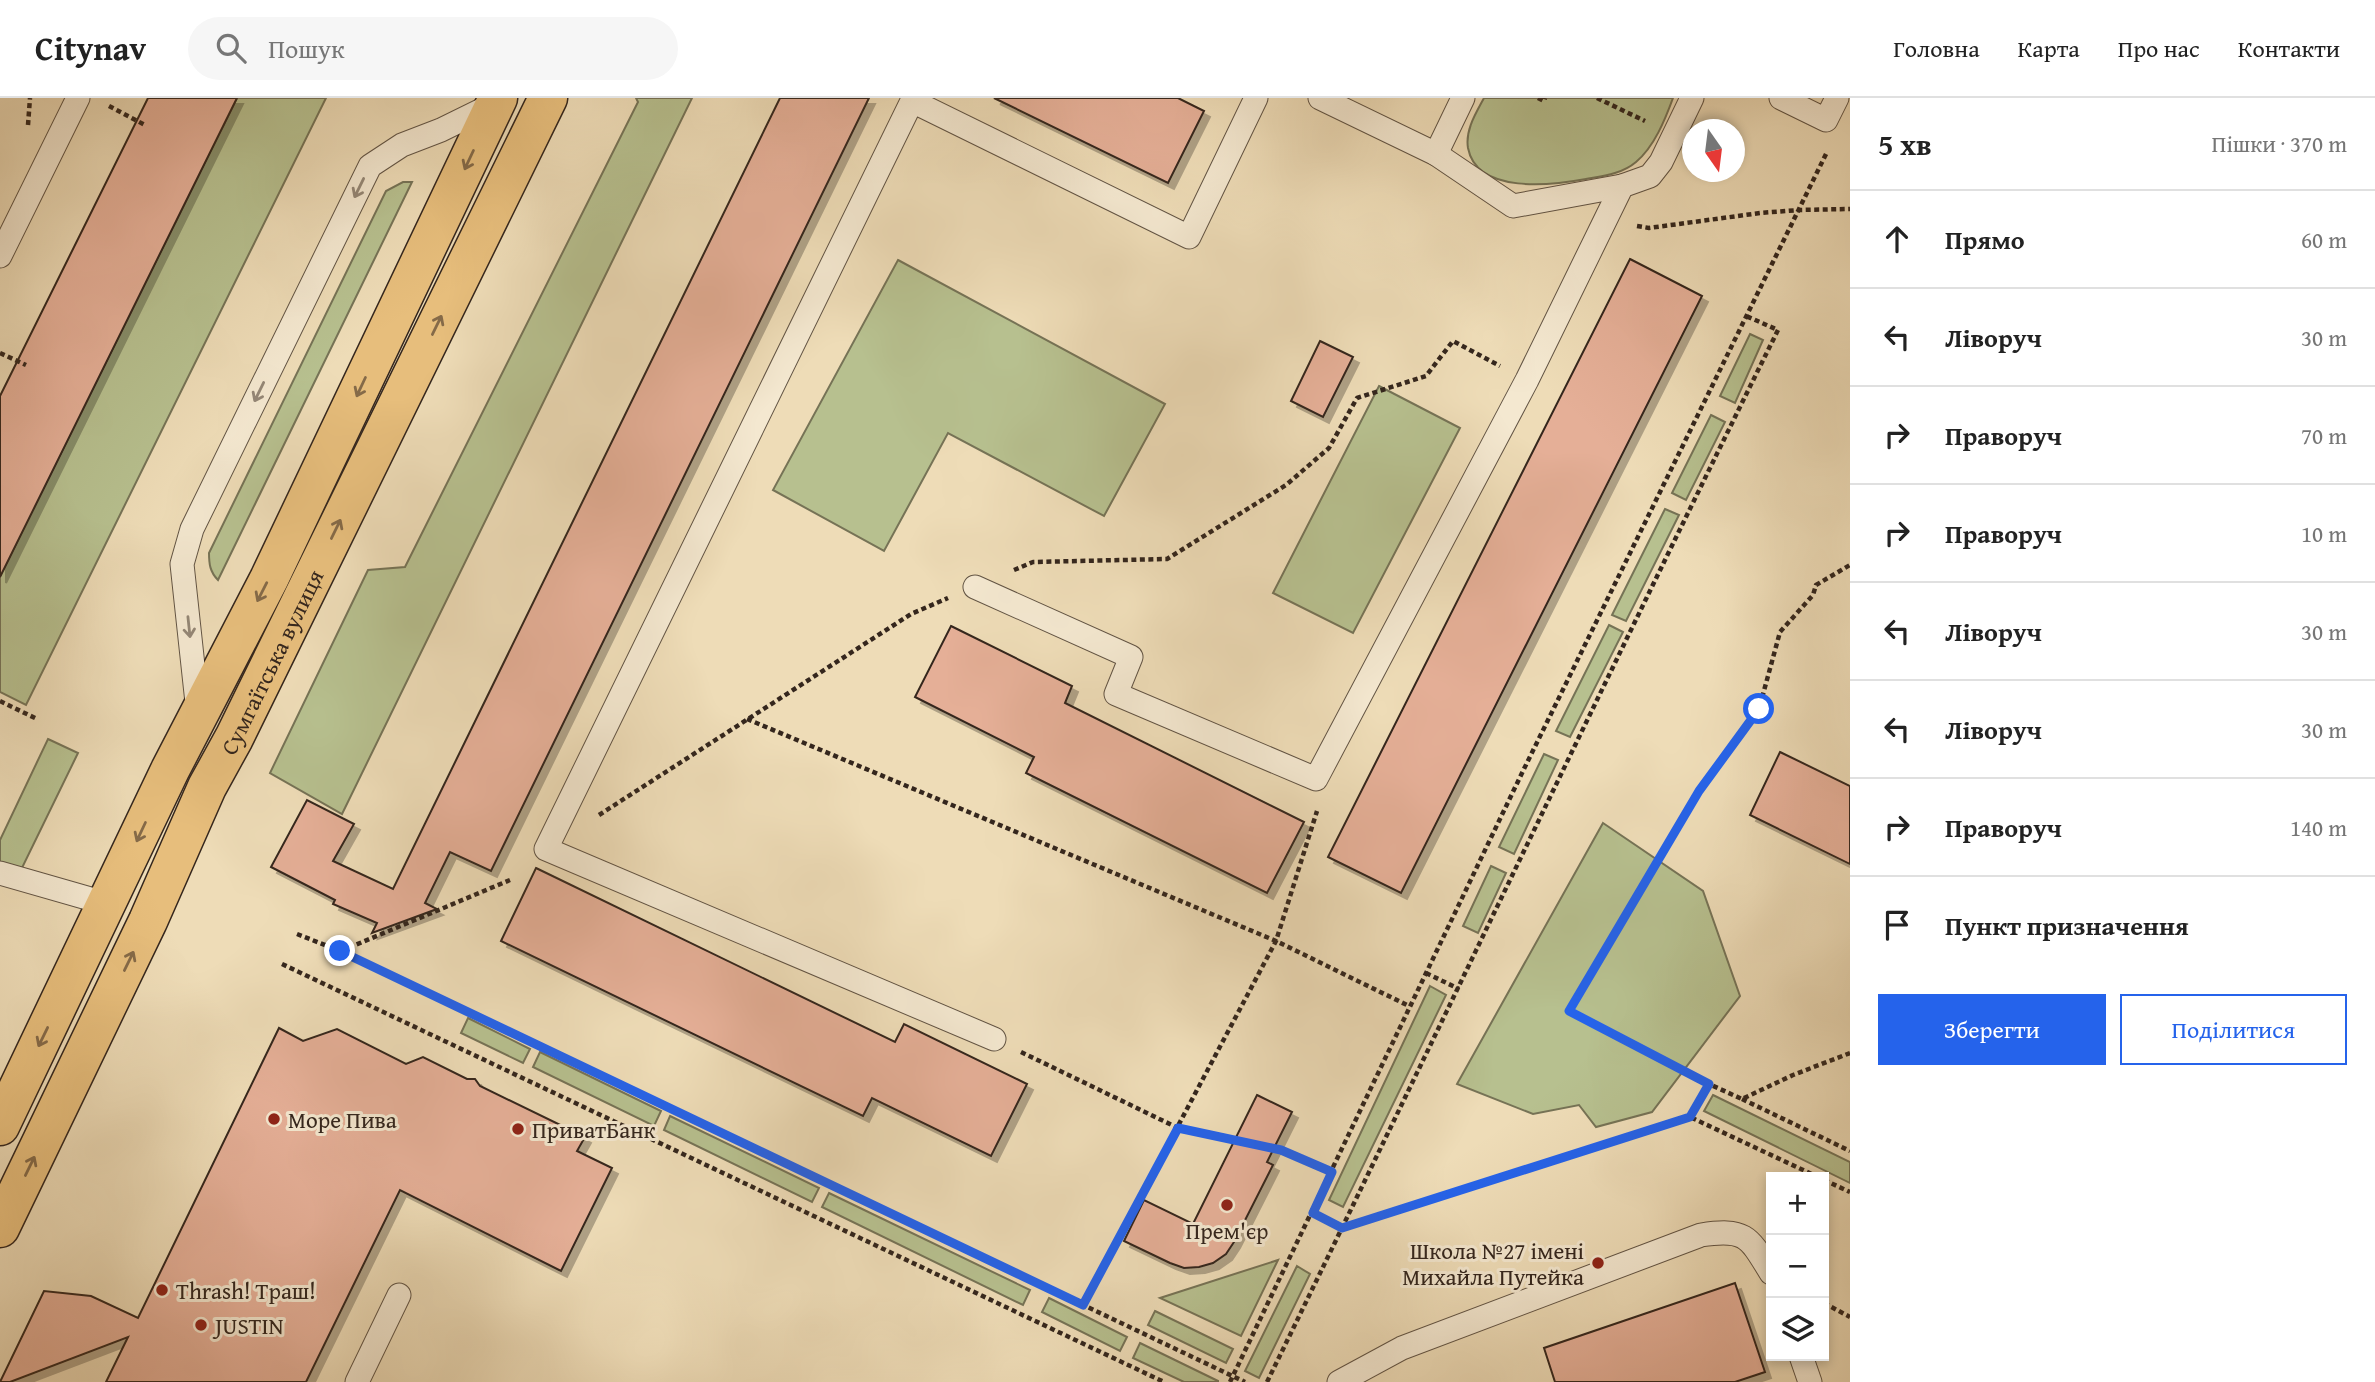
<!DOCTYPE html>
<html lang="uk">
<head>
<meta charset="utf-8">
<style>
	body { margin:0; font-family:"Gentium Book Plus",serif; background:#f6f6f6; color:#222 }
	.controls { position:absolute; right:21px; bottom:21px; display:grid; overflow:hidden; border-radius:0px; box-shadow:0 4px 10px #0003 }
	.controls button { width:63px; height:63px; display:grid; place-items:center; padding:0; border:0; border-bottom:2px solid #e0e0e0; background:#fff; color:#222; font:35px sans-serif }
	.compass { position:absolute; left:1682px; top:21px; width:63px; height:63px; border-radius:50%; background:#fff; box-shadow:0 4px 10px #0003; rotate:166deg }
	.stop { position:absolute; width:21px; height:21px; margin:-16px; border:5px solid #2563eb; border-radius:50%; background:#fff }
	.stop.end { background:#2563eb; border-color:#fff; box-shadow:0 2px 7px #0008 }
	.list { margin:0; padding:0; list-style:none }
	h2 { display:flex; justify-content:space-between; align-items:center; height:91px; margin:0; padding:0 28px; font-size:30px }
	h2 small { font-size:23px; font-weight:400; color:#767676 }
	.list li { display:grid; grid-template-columns:46px 1fr auto; gap:21px; align-items:center; box-sizing:border-box; height:98px; padding:0 28px; border-top:2px solid #e0e0e0 }
	.list b { display:block; font-size:26px; white-space:nowrap }
	.list em { font-size:23px; font-style:normal; color:#767676 }
	.actions { display:flex; gap:14px; padding:21px 28px }
	.actions a { flex:1; padding:16px 0; border:2px solid #2563eb; border-radius:0px; text-align:center; font-size:24px; color:#2563eb }
	.actions .main { background:#2563eb; color:#fff }
	.icon { flex:none; width:38px; height:38px; fill:none; stroke:currentColor; stroke-width:2; stroke-linecap:round; stroke-linejoin:round }
	.map { position:relative; flex:none; width:1850px; height:1284px; overflow:hidden }
	header { display:flex; align-items:center; gap:42px; box-sizing:border-box; height:98px; padding:0 35px; background:#fff; border-bottom:2px solid #e0e0e0 }
	header strong { font-size:33px }
	nav { display:flex; gap:38px; margin-inline-start:auto; font-size:24px }
	.search { width:490px; height:63px; background:#f6f6f6; display:flex; align-items:center; gap:18px; box-sizing:border-box; padding:0 24px; border-radius:38px; color:#767676; font-size:26px }
	main { display:flex }
	aside { flex:1; background:#fff }
	.map>svg:first-child { display:block }
	.green { fill:#b7c08f; stroke:#767356; stroke-width:2 }
	.building { fill:#e5af97; stroke:#34261d; stroke-width:2; filter:url(#shadow) }
	.lines { fill:none; stroke-linecap:round; stroke-linejoin:round }
	.lane-casing { stroke:#625444; stroke-width:25 }
	.primary-casing { stroke:#34261d; stroke-width:41 }
	.path { stroke:#34261d; stroke-width:4.5; stroke-dasharray:5 3.5; stroke-linecap:butt }
	.lane { stroke:#f4e8d0; stroke-width:23 }
	.primary { stroke:#e7be7c; stroke-width:38 }
	.oneway { stroke:#856a48 }
	.oneway2 { stroke:#948776 }
	.route { stroke:#2563eb; stroke-width:9 }
	.poi-dot { fill:#8f2418; stroke:#f4e8d0; stroke-width:2.5 }
	.labels { text-anchor:middle; dominant-baseline:central; stroke-width:6; stroke-linejoin:round; paint-order:stroke }
	.street-label { font-size:23px; fill:#34261d; stroke:#f4e8d0 }
	.poi-label { font-size:23px; fill:#34261d; stroke:#f4e8d0; text-anchor:start }
</style>
</head>
<body>
<header>
<strong>Citynav</strong>
<div class="search"><svg class="icon" aria-label="search" viewBox="0 0 24 24"><circle cx="10" cy="10" r="6"/><path d="M15 15l6 6"/></svg>Пошук</div>
<nav><a>Головна</a><a>Карта</a><a>Про нас</a><a>Контакти</a></nav>
</header>
<main>
<div class="map">
<svg width="1850" height="1284" viewBox="0 0 1850 1284">
	<defs>
		<filter id="shadow"><feDropShadow dx="6" dy="6" stdDeviation="0" flood-color="#0004"/></filter>
	</defs>
	<rect width="100%" height="100%" fill="#eedcb7"/>
	<filter id="stains"><feTurbulence type="fractalNoise" baseFrequency=".00286" numOctaves="4"/><feColorMatrix values="0 0 0 0 .2 0 0 0 0 .09 0 0 0 0 .02 0 0 0 .5 -.17"/></filter>
	<radialGradient id="worn" r=".72"><stop offset=".6" stop-color="#630" stop-opacity="0"/><stop offset="1" stop-color="#630" stop-opacity=".3"/></radialGradient>
	<!-- green -->
	<g class="green">
		<polygon points="237,0 326,0 26,607 0,594 0,478"/>
		<polygon points="636,0 692,0 342,716 270,675 368,472 405,469 638,4"/>
		<path d="M1484 0H1673C1665 22 1654 49 1636 64 1622 76 1603 78 1586 81 1553 87 1477 97 1468 50 1465 32 1476 15 1484 0Z"/>
		<path d="M403 84H412L218 482C210 474 209 466 209 455L386 93Z"/>
		<polygon points="898,162 1165,306 1104,418 948,335 884,453 773,392"/>
		<polygon points="1750,236 1763,242 1735,305 1720,298"/>
		<polygon points="1379,288 1460,330 1353,535 1273,495"/>
		<polygon points="1711,317 1725,324 1686,402 1672,395"/>
		<polygon points="1665,411 1679,417 1626,523 1612,517"/>
		<polygon points="1609,527 1623,534 1570,639 1556,633"/>
		<polygon points="48,641 78,655 20,774 0,765 0,742"/>
		<polygon points="1544,656 1558,662 1514,756 1499,749"/>
		<polygon points="1603,725 1703,793 1740,898 1652,1014 1596,1029 1579,1007 1533,1016 1457,986"/>
		<polygon points="1491,768 1506,775 1478,835 1463,828"/>
		<polygon points="1430,888 1446,897 1343,1109 1329,1102"/>
		<polygon points="468,920 530,951 523,965 461,935"/>
		<polygon points="540,954 661,1013 654,1028 533,969"/>
		<polygon points="1713,997 1850,1064 1850,1085 1704,1013"/>
		<polygon points="670,1018 819,1090 812,1104 664,1032"/>
		<polygon points="829,1095 1030,1192 1023,1207 822,1109"/>
		<polygon points="1278,1162 1241,1238 1160,1200"/>
		<polygon points="1297,1168 1310,1176 1259,1280 1245,1273"/>
		<polygon points="1049,1200 1127,1239 1120,1253 1042,1214"/>
		<polygon points="1155,1213 1233,1251 1226,1265 1148,1227"/>
		<polygon points="1140,1245 1218,1283 1218,1284 1184,1284 1133,1260"/>
	</g>
	<!-- building -->
	<g class="building">
		<polygon points="148,0 237,0 0,479 0,298"/>
		<polygon points="780,0 869,0 491,773 450,754 425,805 437,811 372,835 377,825 333,806 335,802 271,769 307,702 354,726 333,763 393,791"/>
		<polygon points="994,0 1178,0 1204,13 1168,85"/>
		<polygon points="1630,161 1702,198 1401,795 1328,759"/>
		<polygon points="1320,243 1353,259 1323,319 1291,303"/>
		<polygon points="951,528 1072,588 1065,605 1304,724 1267,795 1026,675 1034,659 915,599"/>
		<polygon points="1780,654 1850,688 1850,766 1750,717"/>
		<polygon points="536,770 895,944 904,926 1027,986 991,1058 872,1000 863,1018 501,843"/>
		<polygon points="279,930 303,943 337,931 406,966 423,959 467,981 475,981 480,988 585,1039 577,1053 612,1070 561,1173 400,1092 306,1284 106,1284 128,1239 10,1284 0,1284 44,1193 91,1198 138,1220"/>
		<polygon points="1257,997 1292,1014 1267,1064 1273,1067 1234,1144 1226,1156 1213,1165 1199,1169 1184,1170 1170,1165 1124,1143 1144,1102 1193,1126"/>
		<polygon points="1735,1185 1765,1274 1735,1284 1555,1284 1544,1250"/>
	</g>
	<g class="lines">
		<!-- lane casing -->
		<g class="lane-casing">
			<g id="lane">
				<polyline points="1320,0 1436,56 1513,108 1622,88"/>
				<polyline points="1781,0 1826,22 1837,0"/>
				<polyline points="1436,56 1463,0"/>
				<polyline points="0,158 78,0"/>
				<polyline points="975,489 1131,559 1116,596 1316,681 1527,282 1622,88 1650,78 1661,64 1692,0"/>
				<polyline points="198,614 182,466 192,431 370,68 402,47 441,32 494,6"/>
				<polyline points="0,775 108,806"/>
				<polyline points="994,941 546,751 912,3 1189,139 1256,0"/>
				<polyline points="1801,1258 1810,1284"/>
				<polyline points="357,1284 399,1197"/>
				<path d="M1339 1284 1402 1250 1701 1137C1746 1130 1749 1139 1771 1175"/>
			</g>
		</g>
		<!-- primary casing -->
		<g class="primary-casing">
			<g id="primary">
				<polyline points="0,1028 170,672 269,481 498,0"/>
				<path id="s1" d="M0 1130 148 823 207 689 234 640 548 0"/>
			</g>
		</g>
		<!-- path -->
		<g class="path">
			<polyline points="1538,0 1544,3 1545,0"/>
			<polyline points="1597,0 1645,23"/>
			<polyline points="109,8 145,27"/>
			<polyline points="28,27 30,0"/>
			<polyline points="1637,128 1649,130 1760,115 1799,112 1850,111"/>
			<polyline points="0,255 26,267"/>
			<polyline points="1014,472 1033,464 1167,461 1286,387 1329,350 1357,300 1426,278 1453,243 1500,268"/>
			<polyline points="0,603 37,621"/>
			<polyline points="747,621 1276,843 1409,908"/>
			<polyline points="599,717 911,516 948,500"/>
			<polyline points="297,836 340,853 1245,1284"/>
			<polyline points="341,853 510,782"/>
			<polyline points="282,866 1164,1284"/>
			<polyline points="1426,875 1459,891"/>
			<polyline points="1021,954 1178,1030 1281,1052 1332,1074"/>
			<polyline points="1709,986 1569,913 1700,693 1759,611 1780,534 1813,497 1816,487 1850,467"/>
			<polyline points="1742,1001 1850,1053"/>
			<polyline points="1690,1019 1709,986 1742,1001 1793,977 1850,955"/>
			<polyline points="1824,1082 1850,1094"/>
			<polyline points="1313,1115 1343,1130 1690,1019 1818,1079"/>
			<polyline points="1824,1205 1850,1219"/>
			<polyline points="1083,1207 1276,843 1317,713"/>
			<polyline points="1230,1284 1522,675 1827,54"/>
			<path d="M1267 1284C1438 934 1605 581 1778 232L1746 218"/>
		</g>
		<!-- lane -->
		<use href="#lane" class="lane"/>
		<!-- primary -->
		<use href="#primary" class="primary"/>
	</g>
	<!-- one-way arrows -->
	<defs><path id="oneway-shaft" d="M-6 0H5M1.5-3L5.5 0L1.5 3" fill="none" stroke-width="1.6" stroke-linecap="round" stroke-linejoin="round" transform="scale(1.75)"/></defs>
	<g class="oneway">
		<use href="#oneway-shaft" transform="translate(469 62) rotate(115)"/>
		<use href="#oneway-shaft" transform="translate(437 227) rotate(-64)"/>
		<use href="#oneway-shaft" transform="translate(361 289) rotate(115)"/>
		<use href="#oneway-shaft" transform="translate(336 431) rotate(-64)"/>
		<use href="#oneway-shaft" transform="translate(262 494) rotate(117)"/>
		<use href="#oneway-shaft" transform="translate(141 734) rotate(115)"/>
		<use href="#oneway-shaft" transform="translate(129 863) rotate(-64)"/>
		<use href="#oneway-shaft" transform="translate(43 939) rotate(116)"/>
		<use href="#oneway-shaft" transform="translate(30 1068) rotate(-64)"/>
	</g>
	<g class="oneway2">
		<use href="#oneway-shaft" transform="translate(359 90) rotate(116)"/>
		<use href="#oneway-shaft" transform="translate(259 294) rotate(116)"/>
		<use href="#oneway-shaft" transform="translate(189 529) rotate(84)"/>
	</g>
	<g class="lines">
		<!-- route -->
		<polyline class="route" points="340,853 1083,1207 1178,1030 1281,1052 1332,1074 1313,1115 1342,1130 1690,1019 1709,986 1569,913 1699,693 1759,611"/>
	</g>
	<!-- markers -->
	<g class="poi-dot">
		<circle cx="274" cy="1021" r="7"/>
		<circle cx="518" cy="1031" r="7"/>
		<circle cx="1227" cy="1107" r="7"/>
		<circle cx="1598" cy="1165" r="7"/>
		<circle cx="162" cy="1192" r="7"/>
		<circle cx="201" cy="1227" r="7"/>
	</g>
	<g class="labels">
		<!-- street labels -->
		<g class="street-label">
			<text stroke="none"><textPath href="#s1" startOffset="628">Сумгаїтська вулиця</textPath></text>
		</g>
		<!-- poi labels -->
		<g class="poi-label">
			<text x="288" y="1021">Море Пива</text>
			<text x="532" y="1031">ПриватБанк</text>
			<text x="1227" y="1132" text-anchor="middle">Прем'єр</text>
			<text x="1584" y="1152" text-anchor="end">Школа №27 імені<tspan x="1584" dy="26">Михайла Путейка</tspan></text>
			<text x="176" y="1192">Thrash! Траш!</text>
			<text x="215" y="1227">JUSTIN</text>
		</g>
	</g>
	<rect width="100%" height="100%" filter="url(#stains)"/>
	<rect width="100%" height="100%" fill="url(#worn)"/>
</svg>
<div class="controls">
<button>+</button>
<button>−</button>
<button><svg class="icon" aria-label="layers" viewBox="0 0 24 24"><path d="M12 4l9 5-9 5-9-5zM3 14l9 5 9-5"/></svg></button>
</div>
<svg class="compass" viewBox="-18 -18 36 36"><path d="M0-13l5 13h-10z" fill="#e53935"/><path d="M0 13l5-13h-10z" fill="#767676"/></svg>
<div class="stop" style="left:1759px;top:611px"></div>
<div class="stop end" style="left:340px;top:853px"></div>
</div>
<aside>
<h2>5 хв<small>Пішки · 370 m</small></h2>
<ul class="list">
<li><svg class="icon" aria-label="ahead" viewBox="0 0 24 24"><path d="M12 20V5M6 11l6-6 6 6"/></svg><div><b>Прямо</b></div><em>60 m</em></li>
<li><svg class="icon" aria-label="left" viewBox="0 0 24 24"><path d="M17 20v-9H6M10 6l-5 5 5 5"/></svg><div><b>Ліворуч</b></div><em>30 m</em></li>
<li><svg class="icon" aria-label="right" viewBox="0 0 24 24"><path d="M7 20v-9h11M14 6l5 5-5 5"/></svg><div><b>Праворуч</b></div><em>70 m</em></li>
<li><svg class="icon" aria-label="right" viewBox="0 0 24 24"><path d="M7 20v-9h11M14 6l5 5-5 5"/></svg><div><b>Праворуч</b></div><em>10 m</em></li>
<li><svg class="icon" aria-label="left" viewBox="0 0 24 24"><path d="M17 20v-9H6M10 6l-5 5 5 5"/></svg><div><b>Ліворуч</b></div><em>30 m</em></li>
<li><svg class="icon" aria-label="left" viewBox="0 0 24 24"><path d="M17 20v-9H6M10 6l-5 5 5 5"/></svg><div><b>Ліворуч</b></div><em>30 m</em></li>
<li><svg class="icon" aria-label="right" viewBox="0 0 24 24"><path d="M7 20v-9h11M14 6l5 5-5 5"/></svg><div><b>Праворуч</b></div><em>140 m</em></li>
<li><svg class="icon" aria-label="arrive" viewBox="0 0 24 24"><path d="M6 21V4h12l-3 4 3 4H6"/></svg><div><b>Пункт призначення</b></div></li>
</ul>
<div class="actions"><a class="main">Зберегти</a><a>Поділитися</a></div>
</aside>
</main>
</body>
</html>
